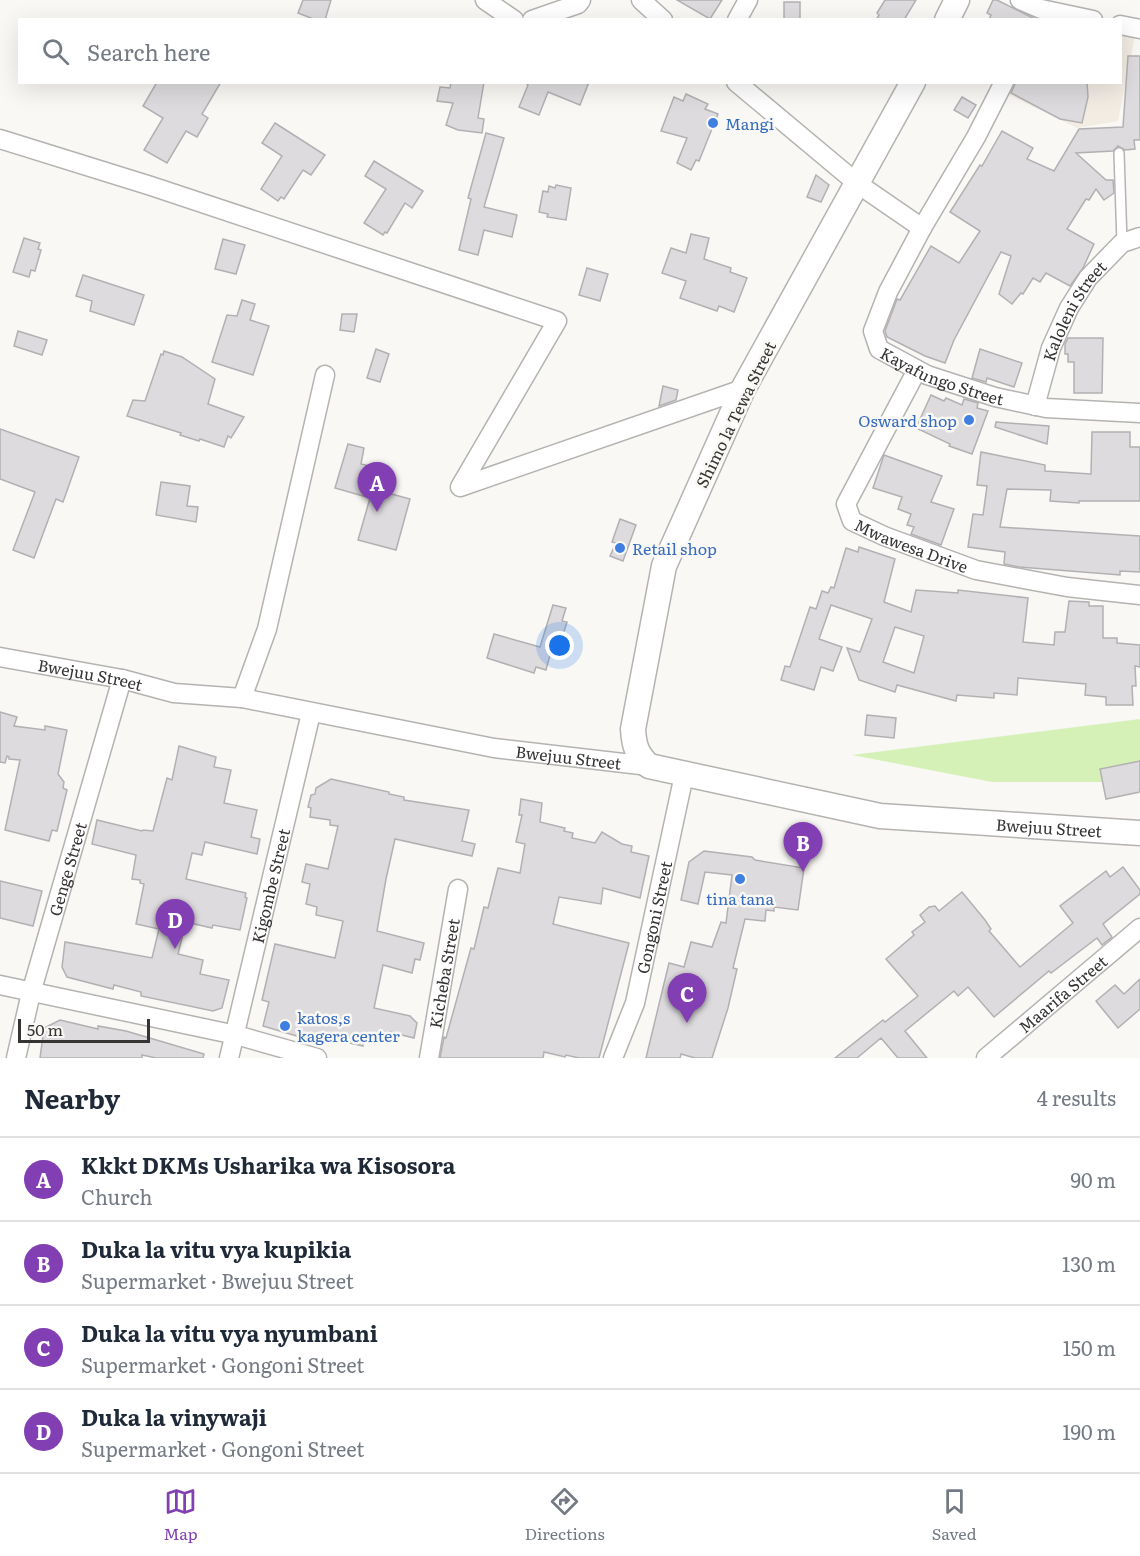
<!DOCTYPE html>
<html lang="en">
<head>
<meta charset="utf-8">
<style>
	body { margin:0; font-family:Literata,serif; background:#f6f6f7; color:#1f2937 }
	.scale { position:absolute; left:18px; bottom:15px; width:132px; box-sizing:border-box; padding-left:6px; border:3px solid #363534; border-top:0; font-size:16px; line-height:21px; white-space:nowrap; color:#363534; -webkit-text-stroke:4px #f9f8f5; paint-order:stroke }
	.you { position:absolute; left:560px; top:646px; width:21px; height:21px; margin:-15px; border:4px solid #fff; border-radius:50%; background:#1a73e8; box-shadow:0 0 0 9px #1a73e833 }
	.badge { display:grid; place-items:center; width:39px; height:39px; border-radius:50%; background:#823fb4; color:#fff; font-size:20px; font-weight:700 }
	.pin { position:absolute; translate:-50% -50px; filter:drop-shadow(0 2px 3px #0008) }
	.pin::after { content:''; position:absolute; top:32px; width:21px; height:18px; background:inherit; clip-path:polygon(0 0,100% 0,50% 100%) }
	.list { margin:0; padding:0; list-style:none }
	h2 { display:flex; justify-content:space-between; align-items:center; height:78px; margin:0; padding:0 24px; font-size:26px }
	h2 small { font-size:20px; font-weight:400; color:#747a83 }
	.list li { display:grid; grid-template-columns:39px 1fr auto; gap:18px; align-items:center; box-sizing:border-box; height:84px; padding:0 24px; border-top:2px solid #e0e1e3 }
	.list b { display:block; font-size:22px; white-space:nowrap }
	.list p { margin:0; font-size:20px; white-space:nowrap; color:#747a83 }
	.list em { font-size:20px; font-style:normal; color:#747a83 }
	.icon { flex:none; width:33px; height:33px; fill:none; stroke:currentColor; stroke-width:2; stroke-linecap:round; stroke-linejoin:round }
	.map { position:relative; flex:none; width:1140px; height:1058px; overflow:hidden }
	.search { position:absolute; background:#fff; box-shadow:0 6px 24px #0002; left:18px; right:18px; top:18px; height:66px; display:flex; align-items:center; gap:15px; box-sizing:border-box; padding:0 21px; border-radius:0px; color:#747a83; font-size:22px }
	.sheet { height:414px; background:#fff }
	nav { display:flex; justify-content:space-around; align-items:center; box-sizing:border-box; height:84px; border-top:2px solid #e0e1e3; background:#fff; font-size:16px; color:#747a83 }
	nav a { display:grid; justify-items:center; gap:3px }
	nav .on { color:#823fb4 }
	.map>svg:first-child { display:block }
	.built { fill:#f2ece3 }
	.green { fill:#d6f1b7 }
	.building { fill:#dddbdd; stroke:#b3b0b3; stroke-width:1.5; fill-rule:evenodd }
	.lines { fill:none; stroke-linecap:round; stroke-linejoin:round }
	.service-casing { stroke:#b5b3b1; stroke-width:12 }
	.minor-casing { stroke:#b5b3b1; stroke-width:21 }
	.tertiary-casing { stroke:#b5b3b1; stroke-width:27 }
	.service { stroke:#fff; stroke-width:9 }
	.minor { stroke:#fff; stroke-width:18 }
	.tertiary { stroke:#fff; stroke-width:24 }
	.shop-dot { fill:#3f7fe0; stroke:#f9f8f5; stroke-width:2 }
	.labels { text-anchor:middle; dominant-baseline:central; stroke-width:5; stroke-linejoin:round; paint-order:stroke }
	.shop-label { font-size:16px; fill:#366cbe; stroke:#f9f8f5; text-anchor:start }
	.street-label { font-size:16px; fill:#363534; stroke:#f9f8f5 }
</style>
</head>
<body>
<div class="map">
<svg width="1140" height="1058" viewBox="0 0 1140 1058">
	<rect width="100%" height="100%" fill="#f9f8f5"/>
	<!-- built -->
	<polygon class="built" points="1121,33 1135,36 1118,121 1077,128 1005,93 1011,83 1120,82"/>
	<!-- green -->
	<polygon class="green" points="1140,719 1140,774 1103,782 992,782 852,755"/>
	<!-- building -->
	<g class="building">
		<polygon points="303,0 331,0 325,20 316,20 298,13"/>
		<polygon points="677,0 722,0 710,19"/>
		<polygon points="885,0 916,0 904,20 876,20 879,15 877,13"/>
		<polygon points="993,0 997,0 1037,20 989,20 991,15 987,13"/>
		<rect x="784" y="2" width="16" height="18"/>
		<polygon points="1128,56 1140,56 1140,140 1134,140 1135,149 1125,150 1118,146 1113,151 1076,153 1106,180 1113,180 1114,193 1104,200 1096,189 1089,200 1086,199 1067,229 1094,244 1083,268 1070,286 1046,273 1040,282 1033,278 1023,294 1021,293 1012,304 999,294 1011,256 1001,252 954,340 945,363 925,356 887,337 885,331 897,299 900,300 931,246 959,263 980,231 950,212 980,165 982,166 1002,131 1033,148 1027,159 1054,171 1079,129 1123,127"/>
		<polygon points="157,82 221,82 202,114 208,118 197,137 186,131 167,163 144,150 163,118 143,106"/>
		<polygon points="451,82 484,82 478,118 484,119 482,133 458,130 446,125 453,103 437,101 440,87 450,88"/>
		<polygon points="525,82 589,82 580,105 548,92 539,115 519,107 528,85"/>
		<polygon points="1016,82 1087,82 1088,97 1082,123 1060,119 1011,93"/>
		<polygon points="686,94 708,104 705,109 718,114 699,161 696,160 691,170 677,163 687,138 661,131 674,97 683,101"/>
		<polygon points="962,97 976,105 968,118 954,110"/>
		<polygon points="275,123 325,155 311,175 303,170 284,199 281,197 278,201 261,189 282,156 262,143"/>
		<polygon points="486,133 504,138 484,207 517,215 512,237 484,230 478,255 459,250 471,199 468,198"/>
		<polygon points="374,161 423,191 412,208 405,203 387,233 385,232 383,235 364,223 386,189 365,176"/>
		<polygon points="816,175 829,185 821,202 807,197"/>
		<polygon points="556,185 571,188 566,220 547,217 548,214 539,212 543,191 548,192 549,186 555,188"/>
		<polygon points="691,234 709,238 704,259 731,268 730,272 747,278 734,312 719,306 717,311 680,298 686,281 662,273 671,248 686,253"/>
		<polygon points="24,238 40,243 38,249 41,250 35,271 31,270 29,277 13,272"/>
		<polygon points="223,239 245,245 236,274 215,269"/>
		<polygon points="587,268 608,274 600,301 579,295"/>
		<polygon points="83,275 144,295 134,325 90,311 92,301 76,296"/>
		<polygon points="242,300 255,304 250,320 269,326 253,375 212,362 227,315 237,316"/>
		<polygon points="342,314 357,314 354,332 340,330"/>
		<polygon points="18,331 47,340 42,355 14,346"/>
		<polygon points="1068,338 1103,338 1102,393 1074,393 1074,362 1068,362 1068,354 1065,354 1065,344"/>
		<polygon points="376,349 389,354 380,382 367,378"/>
		<polygon points="980,349 1022,363 1014,387 987,378 986,382 972,378"/>
		<polygon points="164,351 182,357 215,379 208,404 244,417 231,438 228,436 224,447 200,439 199,441 180,435 181,433 127,416 133,400 145,401 161,354 163,355"/>
		<polygon points="663,386 678,390 676,400 659,406"/>
		<polygon points="931,395 944,401 946,398 962,405 964,399 978,403 977,408 988,411 972,454 949,446 950,444 916,428"/>
		<polygon points="996,422 1049,426 1047,444 995,427"/>
		<polygon points="0,429 79,457 63,502 56,499 34,558 13,550 35,492 0,479"/>
		<polygon points="1092,432 1130,432 1130,447 1140,447 1140,501 1079,501 1079,503 1050,501 1051,490 1007,489 1000,527 1140,536 1140,572 1120,571 1120,575 1019,567 1004,564 1005,552 968,547 973,514 983,515 987,486 977,485 981,452 1045,465 1045,471 1091,474"/>
		<polygon points="348,444 364,448 361,464 370,466 367,475 380,480 377,490 410,499 396,550 358,540 370,498 335,488"/>
		<polygon points="884,455 942,476 931,502 954,509 941,545 911,534 914,527 907,525 911,514 898,509 902,497 873,488"/>
		<polygon points="161,482 190,486 187,506 198,507 196,522 156,515"/>
		<polygon points="620,519 636,525 623,561 610,556 616,543 612,542"/>
		<path d="M859 547 895 559 884 602 911 612 916 590 958 593V590L1028 598 1023 642 1054 645 1055 632H1065L1069 601 1089 602V606H1103V638H1117V643L1140 645V667L1135 666 1136 686H1132L1133 705H1106V697L1085 695 1086 684 1018 678 1017 695 994 693V698L957 695 956 701 897 685 895 692 859 680 847 648 860 652 872 619 831 605 819 639 842 647 833 671 821 667 814 690 781 680 785 666 790 667 810 607 816 609 822 591 828 593 831 587 834 588 846 548 858 552ZM895 627 924 636 914 673 883 662Z"/>
		<polygon points="553,605 566,608 562,621 567,622 556,657 550,655 546,670 536,667 534,673 487,658 494,634 540,647"/>
		<polygon points="0,712 17,717 14,726 45,730 45,726 67,730 58,774 64,782 63,788 67,790 57,831 52,830 49,841 5,830 20,760 9,759 9,757 7,756 5,763 0,762"/>
		<polygon points="867,715 896,718 894,738 865,735"/>
		<polygon points="179,746 216,757 214,767 231,770 224,803 257,810 251,837 260,839 257,854 205,842 202,855 192,853 186,879 246,893 245,897 247,898 240,930 213,925 212,928 186,922 178,954 203,960 200,974 229,980 222,1008 213,1011 141,996 141,992 114,985 113,989 67,977 62,967 65,942 152,958 159,929 136,924 144,884 140,883 140,880 132,879 136,855 92,844 97,820 142,831 143,830 153,831 167,778 172,780"/>
		<polygon points="1140,761 1140,792 1106,799 1100,769"/>
		<polygon points="331,779 389,792 389,794 404,797 404,800 469,810 462,841 475,844 472,856 395,839 386,879 377,931 424,943 420,960 415,959 412,973 383,965 374,1008 410,1016 417,1023 414,1038 390,1032 389,1038 379,1036 378,1040 364,1037 363,1046 311,1034 310,1040 263,1026 269,1002 262,1000 275,944 335,958 343,921 316,915 317,907 306,904 310,884 302,882 306,864 328,869 338,826 330,825 330,820 310,817 311,808 308,807 311,795 315,794 316,788"/>
		<polygon points="521,799 542,803 540,822 565,828 564,831 573,833 572,838 595,843 602,832 622,844 632,846 631,852 649,856 640,898 603,888 601,904 559,897 553,924 629,943 599,1058 579,1058 566,1055 565,1057 544,1052 543,1058 440,1058 444,1037 446,1038 471,948 474,949 484,907 488,908 498,868 520,873 525,844 516,842 522,815 519,815"/>
		<polygon points="704,851 752,857 755,860 804,868 798,910 774,907 774,911 766,910 765,921 745,919 733,968 737,969 728,1008 712,1058 695,1058 681,1054 680,1058 646,1058 669,963 684,967 691,942 712,947 721,922 726,923 732,875 705,872 698,904 681,900 689,862"/>
		<polygon points="1123,867 1140,890 1140,894 1103,924 1112,937 1102,945 1097,938 1051,973 1049,971 994,1017 968,987 958,996 954,991 905,1031 927,1058 898,1058 881,1038 857,1058 835,1058 883,1020 885,1022 918,996 886,959 914,935 912,932 925,922 920,915 929,907 935,906 939,911 962,892 985,920 991,929 989,931 1020,967 1073,923 1060,906 1106,871 1110,877"/>
		<polygon points="0,881 42,891 33,926 0,918"/>
		<polygon points="1140,979 1140,1009 1118,1028 1096,1001 1115,985 1124,994"/>
		<polygon points="60,1020 98,1029 98,1026 126,1031 204,1054 203,1058 156,1058 142,1055 142,1058 40,1058 44,1028"/>
	</g>
	<g class="lines">
		<!-- service casing -->
		<g class="service-casing">
			<polyline id="service" points="1119,153 1122,243"/>
		</g>
		<!-- minor casing -->
		<g class="minor-casing">
			<g id="minor">
				<polyline points="485,0 514,20"/>
				<polyline points="641,0 663,20"/>
				<polyline points="1020,0 1041,9 1093,20"/>
				<polyline points="532,20 578,4 581,0"/>
				<polyline points="737,20 748,0"/>
				<polyline points="1120,25 1140,29"/>
				<polyline points="736,82 858,184 922,228"/>
				<path id="s1" d="M1004 82 976 137 922 228 888 292 873 331 879 349 927 375 995 397 1046 408 1140 413"/>
				<polyline points="0,139 151,186 557,321 460,487 743,389"/>
				<path id="s2" d="M917 370 846 504 852 521 884 536 976 570 1067 587 1140 595"/>
				<path id="s3" d="M1035 406 1051 348 1069 308 1088 278 1122 243 1140 237"/>
				<path id="s4" d="M0 657 122 679 174 693 242 698 494 748 649 766"/>
				<polyline points="242,698 267,629 325,375"/>
				<polyline points="0,985 236,1035 317,1058"/>
				<path id="s5" d="M16 1058 31 993 122 679"/>
				<path id="s6" d="M229 1058 311 713"/>
				<path id="s7" d="M429 1058 458 889"/>
				<path id="s8" d="M613 1058 635 1003 684 775"/>
				<path id="s9" d="M986 1058 1140 928"/>
			</g>
		</g>
		<!-- tertiary casing -->
		<g class="tertiary-casing">
			<g id="tertiary">
				<polyline points="947,20 957,0"/>
				<path id="s10" d="M913 82 743 389 664 566 633 729C634 746 637 755 649 766L880 816 1140 833"/>
			</g>
		</g>
		<!-- service -->
		<use href="#service" class="service"/>
		<!-- minor -->
		<use href="#minor" class="minor"/>
		<!-- tertiary -->
		<use href="#tertiary" class="tertiary"/>
	</g>
	<!-- markers -->
	<g class="shop-dot">
		<circle cx="713" cy="123" r="6"/>
		<circle cx="969" cy="420" r="6"/>
		<circle cx="620" cy="548" r="6"/>
		<circle cx="740" cy="879" r="6"/>
		<circle cx="285" cy="1026" r="6"/>
	</g>
	<g class="labels">
		<!-- shop labels -->
		<g class="shop-label">
			<text x="725" y="123">Mangi</text>
			<text x="957" y="420" text-anchor="end">Osward shop</text>
			<text x="632" y="548">Retail shop</text>
			<text x="740" y="898" text-anchor="middle">tina tana</text>
			<text x="297" y="1017">katos,s<tspan x="297" dy="18">kagera center</tspan></text>
		</g>
		<!-- street labels -->
		<g class="street-label">
			<text stroke="none"><textPath href="#s3" startOffset="104">Kaloleni Street</textPath></text>
			<text stroke="none"><textPath href="#s1" startOffset="370">Kayafungo Street</textPath></text>
			<text transform="translate(735 414) rotate(-64)">Shimo la Tewa Street</text>
			<text stroke="none"><textPath href="#s2" startOffset="234">Mwawesa Drive</textPath></text>
			<text stroke="none"><textPath href="#s4" startOffset="92">Bwejuu Street</textPath></text>
			<text stroke="none"><textPath href="#s4" startOffset="578">Bwejuu Street</textPath></text>
			<text stroke="none"><textPath href="#s10" startOffset="1158">Bwejuu Street</textPath></text>
			<text stroke="none"><textPath href="#s5" startOffset="196">Genge Street</textPath></text>
			<text stroke="none"><textPath href="#s6" startOffset="177">Kigombe Street</textPath></text>
			<text stroke="none"><textPath href="#s8" startOffset="147">Gongoni Street</textPath></text>
			<text stroke="none"><textPath href="#s7" startOffset="86">Kicheba Street</textPath></text>
			<text stroke="none"><textPath href="#s9" startOffset="100">Maarifa Street</textPath></text>
		</g>
	</g>
</svg>
<div class="scale">50 m</div>
<div class="you"></div>
<div class="pin badge" style="left:377px;top:512px">A</div>
<div class="pin badge" style="left:803px;top:872px">B</div>
<div class="pin badge" style="left:687px;top:1023px">C</div>
<div class="pin badge" style="left:175px;top:949px">D</div>
<div class="search"><svg class="icon" aria-label="search" viewBox="0 0 24 24"><circle cx="10" cy="10" r="6"/><path d="M15 15l6 6"/></svg>Search here</div>
</div>
<section class="sheet">
<h2>Nearby<small>4 results</small></h2>
<ul class="list">
<li><span class="badge">A</span><div><b>Kkkt DKMs Usharika wa Kisosora</b><p>Church</p></div><em>90 m</em></li>
<li><span class="badge">B</span><div><b>Duka la vitu vya kupikia</b><p>Supermarket · Bwejuu Street</p></div><em>130 m</em></li>
<li><span class="badge">C</span><div><b>Duka la vitu vya nyumbani</b><p>Supermarket · Gongoni Street</p></div><em>150 m</em></li>
<li><span class="badge">D</span><div><b>Duka la vinywaji</b><p>Supermarket · Gongoni Street</p></div><em>190 m</em></li>
</ul>
</section>
<nav>
<a class="on"><svg class="icon" aria-label="map" viewBox="0 0 24 24"><path d="M3 6l6-2 6 2 6-2v14l-6 2-6-2-6 2zM9 4v14M15 6v14"/></svg>Map</a>
<a><svg class="icon" aria-label="directions" viewBox="0 0 24 24"><path d="M12 3l9 9-9 9-9-9zM9 14v-3h6M13 9l2 2-2 2"/></svg>Directions</a>
<a><svg class="icon" aria-label="saved" viewBox="0 0 24 24"><path d="M7 4h10v16l-5-4-5 4z"/></svg>Saved</a>
</nav>
</body>
</html>
